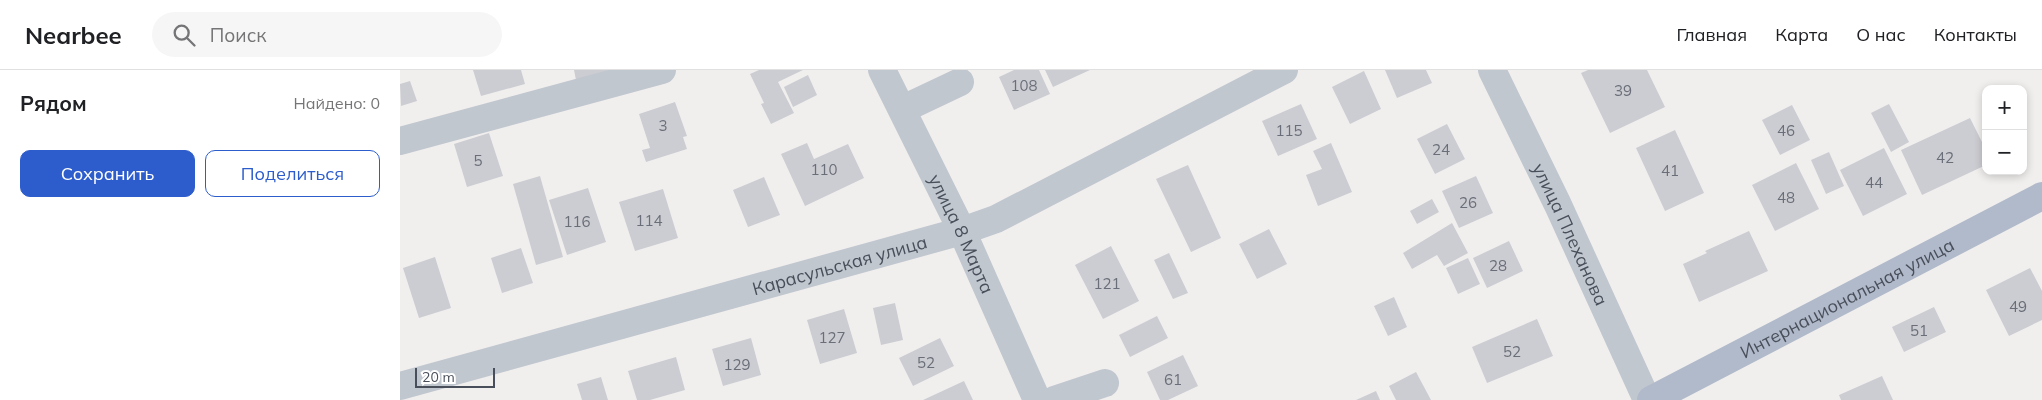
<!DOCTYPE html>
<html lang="ru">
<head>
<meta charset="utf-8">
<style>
	body { margin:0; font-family:Mulish,sans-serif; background:#f6f6f6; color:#202124 }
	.controls { position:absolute; right:15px; top:15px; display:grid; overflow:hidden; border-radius:10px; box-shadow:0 2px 8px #0003 }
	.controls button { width:45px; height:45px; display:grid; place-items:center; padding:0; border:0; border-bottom:1px solid #e0e0e0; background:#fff; color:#202124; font:25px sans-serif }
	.scale { position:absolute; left:15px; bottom:12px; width:80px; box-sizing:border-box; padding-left:5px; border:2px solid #494f5a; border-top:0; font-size:14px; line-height:18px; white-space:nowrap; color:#494f5a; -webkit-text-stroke:4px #fff; paint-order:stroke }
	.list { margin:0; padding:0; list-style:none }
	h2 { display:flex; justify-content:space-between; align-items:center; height:65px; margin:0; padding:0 20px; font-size:21px }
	h2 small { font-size:16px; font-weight:400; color:#757577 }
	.actions { display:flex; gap:10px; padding:15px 20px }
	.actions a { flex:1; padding:11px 0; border:1px solid #2d5dcc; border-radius:10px; text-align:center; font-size:18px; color:#2d5dcc }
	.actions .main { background:#2d5dcc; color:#fff }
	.icon { flex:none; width:28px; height:28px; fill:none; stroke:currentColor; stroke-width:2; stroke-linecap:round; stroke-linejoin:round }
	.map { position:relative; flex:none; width:1642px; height:330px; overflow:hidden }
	header { display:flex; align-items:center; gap:30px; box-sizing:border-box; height:70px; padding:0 25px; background:#fff; border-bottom:1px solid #e0e0e0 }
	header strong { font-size:24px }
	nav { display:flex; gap:28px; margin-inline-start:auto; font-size:18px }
	.search { width:350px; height:45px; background:#f6f6f6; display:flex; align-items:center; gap:12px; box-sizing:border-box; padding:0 18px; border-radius:28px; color:#757577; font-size:19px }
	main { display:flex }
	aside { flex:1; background:#fff }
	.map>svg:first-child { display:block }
	.building { fill:#cccdd2 }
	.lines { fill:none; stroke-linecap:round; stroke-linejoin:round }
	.minor { stroke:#c1c7cf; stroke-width:28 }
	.major { stroke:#b1baca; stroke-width:28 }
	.labels { text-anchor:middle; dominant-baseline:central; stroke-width:4; stroke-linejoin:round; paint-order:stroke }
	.number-label { font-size:15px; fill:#6a6e78 }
	.street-label { font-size:18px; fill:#494f5a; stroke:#fff }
</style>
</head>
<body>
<header>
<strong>Nearbee</strong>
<div class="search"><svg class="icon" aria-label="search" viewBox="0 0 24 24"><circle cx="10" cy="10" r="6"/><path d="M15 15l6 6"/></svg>Поиск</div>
<nav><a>Главная</a><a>Карта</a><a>О нас</a><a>Контакты</a></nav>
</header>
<main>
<aside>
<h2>Рядом<small>Найдено: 0</small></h2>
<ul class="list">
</ul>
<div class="actions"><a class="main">Сохранить</a><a>Поделиться</a></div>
</aside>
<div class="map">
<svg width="1642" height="330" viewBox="0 0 1642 330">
	<rect width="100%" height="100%" fill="#f1efee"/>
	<!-- building -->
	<g class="building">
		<polygon points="73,0 121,0 125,14 81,26"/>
		<polygon points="174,0 211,0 176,10"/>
		<polygon points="359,0 403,0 378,12 394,43 371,54 361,34 364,33 350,4"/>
		<polygon points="614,0 639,0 650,24 614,40 599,7"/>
		<polygon points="645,0 690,0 653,17"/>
		<polygon points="985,0 1026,0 1032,13 997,28"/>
		<polygon points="1188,0 1247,0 1265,37 1210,63 1181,3"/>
		<polygon points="964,1 981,39 950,54 932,17"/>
		<polygon points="408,5 417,25 393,37 384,17"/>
		<polygon points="10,11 17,31 1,36 0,14"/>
		<polygon points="275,32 287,66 283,67 287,79 246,92 242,80 250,78 239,44"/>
		<polygon points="901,34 917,69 878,86 862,51"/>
		<polygon points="1489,34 1509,72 1491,82 1471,43"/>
		<polygon points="1392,35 1410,70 1380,85 1362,50"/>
		<polygon points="1570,48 1586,80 1586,95 1522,125 1501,80"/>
		<polygon points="1047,54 1065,89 1035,104 1017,69"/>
		<polygon points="1275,60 1304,123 1265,141 1236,78"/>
		<polygon points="89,63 103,106 67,117 54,74"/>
		<polygon points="407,73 414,89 448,74 464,108 405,136 381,84"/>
		<polygon points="931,73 952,122 918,136 906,105 922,99 913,81"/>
		<polygon points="1484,78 1507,124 1463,146 1440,100"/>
		<polygon points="1429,82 1444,116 1426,124 1411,90"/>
		<polygon points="1396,93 1419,139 1375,161 1352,115"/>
		<polygon points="788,95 821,168 791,182 756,109"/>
		<polygon points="140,106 163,187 136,195 113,114"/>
		<polygon points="1076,106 1093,143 1059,158 1042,121"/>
		<polygon points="364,107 380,145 348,157 333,120"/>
		<polygon points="188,118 206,172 167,185 149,130"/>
		<polygon points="263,119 278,168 235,181 219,132"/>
		<polygon points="1032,129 1039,142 1017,154 1010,141"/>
		<polygon points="1052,153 1068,183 1044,196 1037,185 1012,199 1003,183"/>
		<polygon points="869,159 887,194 857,209 839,174"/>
		<polygon points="1349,161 1368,201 1299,232 1283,194 1307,183 1305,181"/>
		<polygon points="1109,171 1123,201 1087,218 1073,188"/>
		<polygon points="711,176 739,231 703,249 675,195"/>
		<polygon points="121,178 133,213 102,223 91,188"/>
		<polygon points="769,183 788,223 773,229 754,190"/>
		<polygon points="35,187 51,238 19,248 3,198"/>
		<polygon points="1068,188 1080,214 1058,224 1046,198"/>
		<polygon points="1630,198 1642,221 1642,250 1609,266 1586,220"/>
		<polygon points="994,227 1007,257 988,266 974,236"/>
		<polygon points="495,233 503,270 481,275 473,238"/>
		<polygon points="1534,237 1546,262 1504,282 1492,257"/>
		<polygon points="444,239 457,283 420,294 407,250"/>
		<polygon points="757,246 768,268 730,287 719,265"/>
		<polygon points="1137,249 1153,286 1087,313 1072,277"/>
		<polygon points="351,268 361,305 323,316 312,279"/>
		<polygon points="540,268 554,296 513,316 499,288"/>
		<polygon points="783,285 798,316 768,330 760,330 747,302"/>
		<polygon points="276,287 285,320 250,330 237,330 228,301"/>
		<polygon points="1016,302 1031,330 996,330 989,316"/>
		<polygon points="1482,306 1493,330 1441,330 1439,325"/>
		<polygon points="201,307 208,330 182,330 177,314"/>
		<polygon points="564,311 573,330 523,330"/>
		<polygon points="976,321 980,330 956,330"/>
	</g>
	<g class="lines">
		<!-- minor -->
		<g class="minor">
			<path id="s1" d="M482 0 562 161 637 330"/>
			<path id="s2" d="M1092 0 1158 135 1247 330"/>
			<polyline points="503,39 560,12"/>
			<polyline points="0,71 262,0"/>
			<path id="s3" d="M0 316 562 161 596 149 884 0"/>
			<polyline points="654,330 705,313"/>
		</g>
		<!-- major -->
		<path class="major" id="s4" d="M1251 330 1642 126"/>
	</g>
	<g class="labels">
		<!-- number labels -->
		<g class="number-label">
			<text x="624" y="15">108</text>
			<text x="1223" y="20">39</text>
			<text x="263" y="55">3</text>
			<text x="889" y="60">115</text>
			<text x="1386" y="60">46</text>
			<text x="1041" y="79">24</text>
			<text x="1545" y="87">42</text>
			<text x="78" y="90">5</text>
			<text x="424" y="99">110</text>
			<text x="1270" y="100">41</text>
			<text x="1474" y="112">44</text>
			<text x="1386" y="127">48</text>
			<text x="1068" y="132">26</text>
			<text x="249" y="150">114</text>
			<text x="177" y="151">116</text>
			<text x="1098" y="195">28</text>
			<text x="707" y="213">121</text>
			<text x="1618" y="236">49</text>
			<text x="1519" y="260">51</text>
			<text x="432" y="267">127</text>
			<text x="1112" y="281">52</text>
			<text x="526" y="292">52</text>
			<text x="337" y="294">129</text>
			<text x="773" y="309">61</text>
		</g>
		<!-- street labels -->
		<g class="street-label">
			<text stroke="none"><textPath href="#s1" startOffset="182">улица 8 Марта</textPath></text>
			<text stroke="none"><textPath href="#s2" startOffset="182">улица Плеханова</textPath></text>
			<text stroke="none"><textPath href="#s3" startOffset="456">Карасульская улица</textPath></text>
			<text stroke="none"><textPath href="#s4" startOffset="221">Интернациональная улица</textPath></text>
		</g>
	</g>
</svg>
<div class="controls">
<button>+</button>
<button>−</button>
</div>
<div class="scale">20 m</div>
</div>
</main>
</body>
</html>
